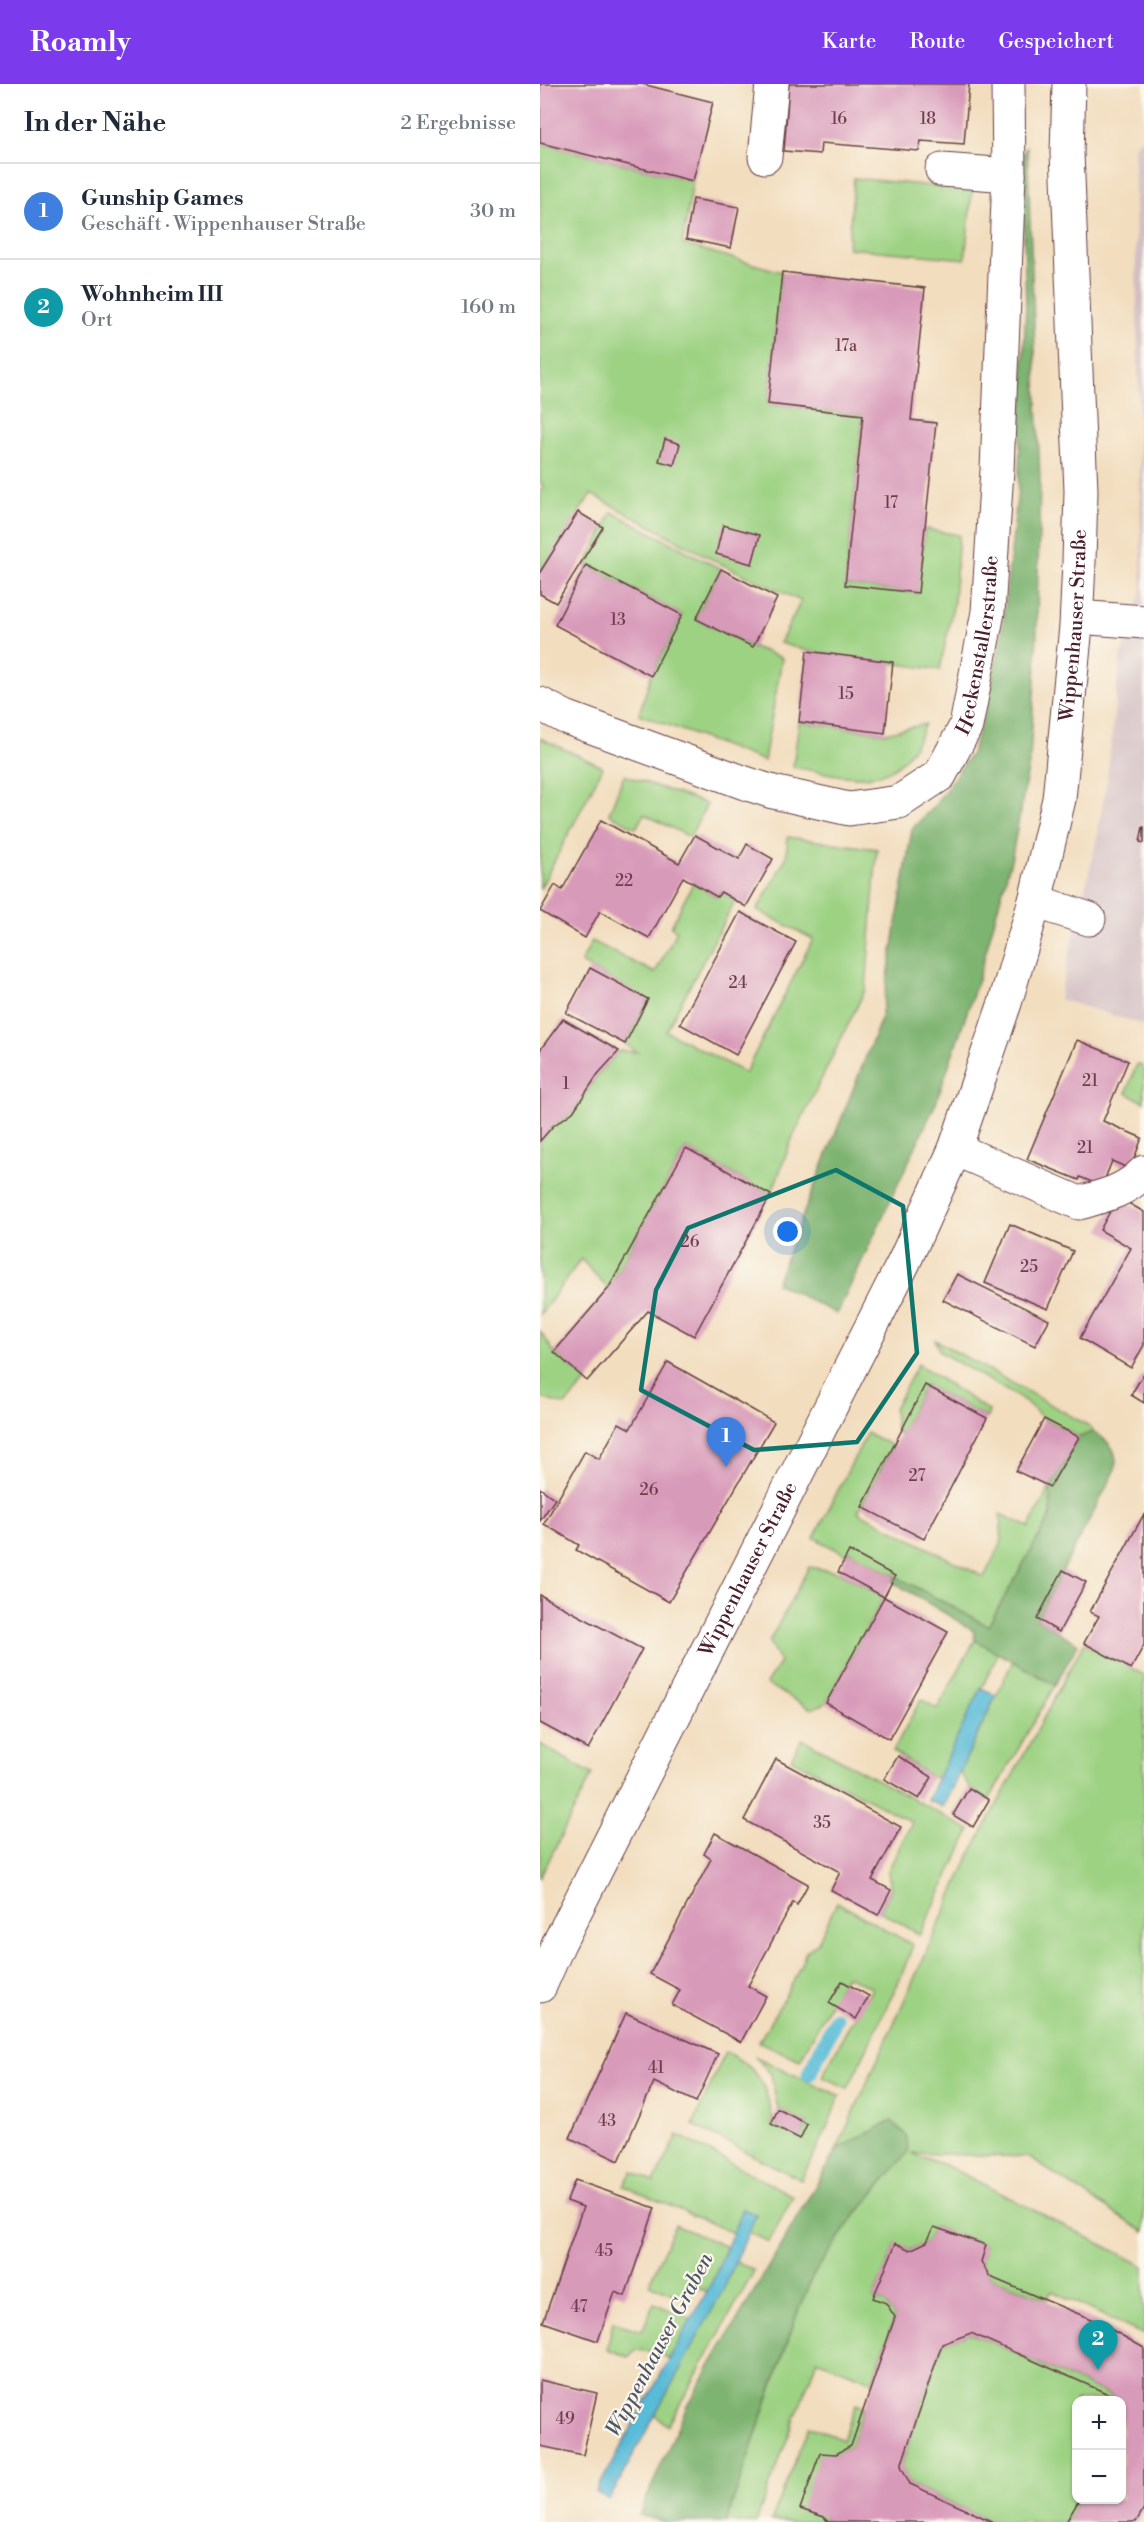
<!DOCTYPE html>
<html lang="de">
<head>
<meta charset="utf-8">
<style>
	body { margin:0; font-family:"Libre Bodoni",serif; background:#f6f6f7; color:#1f2937 }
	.controls { position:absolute; right:18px; bottom:18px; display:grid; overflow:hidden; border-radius:12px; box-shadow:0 2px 4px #0004 }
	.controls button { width:54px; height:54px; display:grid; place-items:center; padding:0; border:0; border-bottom:2px solid #e0e1e3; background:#fff; color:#1f2937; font:30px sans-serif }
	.you { position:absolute; left:248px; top:1148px; width:21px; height:21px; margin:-15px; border:4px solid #fff; border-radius:50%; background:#1a73e8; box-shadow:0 0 0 9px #1a73e833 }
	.badge { display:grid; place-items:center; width:39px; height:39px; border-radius:50%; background:#7c3aed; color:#fff; font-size:20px; font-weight:700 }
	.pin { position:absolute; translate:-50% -50px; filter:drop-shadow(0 2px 3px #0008) }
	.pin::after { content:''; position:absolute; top:32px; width:21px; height:18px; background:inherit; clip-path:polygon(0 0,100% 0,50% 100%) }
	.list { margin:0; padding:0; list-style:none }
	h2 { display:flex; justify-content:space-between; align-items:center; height:78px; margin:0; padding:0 24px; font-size:26px }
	h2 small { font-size:20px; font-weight:400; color:#747a83 }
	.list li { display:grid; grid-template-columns:39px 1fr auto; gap:18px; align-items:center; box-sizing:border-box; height:96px; padding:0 24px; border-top:2px solid #e0e1e3 }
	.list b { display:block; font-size:22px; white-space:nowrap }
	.list p { margin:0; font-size:20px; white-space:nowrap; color:#747a83 }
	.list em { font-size:20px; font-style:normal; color:#747a83 }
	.map { position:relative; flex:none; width:604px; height:2438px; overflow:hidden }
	header { display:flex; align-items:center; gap:36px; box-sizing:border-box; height:84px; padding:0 30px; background:#7c3aed; color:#fff }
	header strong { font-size:28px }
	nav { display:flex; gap:33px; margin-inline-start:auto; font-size:21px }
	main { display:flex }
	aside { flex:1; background:#fff }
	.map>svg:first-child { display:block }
	.industrial { fill:#d2bec3 }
	.green { fill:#9dd283; stroke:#747857; stroke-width:1.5 }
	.forest { fill:#7eb471; stroke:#646a4e; stroke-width:1.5 }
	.water { fill:#59bbd8; stroke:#526d82; stroke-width:1.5 }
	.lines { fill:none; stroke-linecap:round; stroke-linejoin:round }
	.stream { stroke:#59bbd8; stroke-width:15 }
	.building { fill:#d89ab9 }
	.minor-casing { stroke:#633c41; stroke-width:35 }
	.minor { stroke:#fff; stroke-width:33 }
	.marked { fill:none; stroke:#0f766e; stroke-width:4.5; stroke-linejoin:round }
	.labels { text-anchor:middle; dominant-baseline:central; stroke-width:4.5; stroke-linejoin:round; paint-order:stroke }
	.number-label { font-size:16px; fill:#6e3e4e }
	.street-label { font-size:20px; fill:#4a1f2b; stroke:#fbf7ec }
	.water-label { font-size:21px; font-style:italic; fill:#4f5668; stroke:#fbf7ec }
</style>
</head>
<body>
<header>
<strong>Roamly</strong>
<nav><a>Karte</a><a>Route</a><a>Gespeichert</a></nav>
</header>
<main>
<aside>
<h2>In der Nähe<small>2 Ergebnisse</small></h2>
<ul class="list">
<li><span class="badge" style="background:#3f7fe0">1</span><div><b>Gunship Games</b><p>Geschäft · Wippenhauser Straße</p></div><em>30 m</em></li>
<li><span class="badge" style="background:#0f9aa8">2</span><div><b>Wohnheim III</b><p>Ort</p></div><em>160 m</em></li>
</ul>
</aside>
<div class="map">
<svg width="604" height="2438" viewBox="0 0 604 2438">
	<rect width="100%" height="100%" fill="#fbf7ec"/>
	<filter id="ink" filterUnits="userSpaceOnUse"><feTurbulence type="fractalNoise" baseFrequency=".0167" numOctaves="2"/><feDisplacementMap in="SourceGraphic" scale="12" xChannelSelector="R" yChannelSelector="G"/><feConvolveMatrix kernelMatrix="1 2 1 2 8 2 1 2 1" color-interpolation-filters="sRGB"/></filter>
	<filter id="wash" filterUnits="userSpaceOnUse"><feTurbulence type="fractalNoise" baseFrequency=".008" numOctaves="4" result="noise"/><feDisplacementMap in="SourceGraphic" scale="24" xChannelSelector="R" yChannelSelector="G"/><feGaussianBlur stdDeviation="1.35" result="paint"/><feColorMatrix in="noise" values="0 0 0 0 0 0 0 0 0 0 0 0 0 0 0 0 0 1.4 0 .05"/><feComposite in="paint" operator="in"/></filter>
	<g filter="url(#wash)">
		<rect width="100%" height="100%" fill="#f2ddbe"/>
		<!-- industrial -->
		<polygon class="industrial" points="604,52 604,941 519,915 557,754 567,696 580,574 602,505 594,62"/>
		<!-- green -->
		<g class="green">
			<polygon points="0,59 153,97 142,160 242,188 228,320 323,331 305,501 377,509 385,445 419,451 414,517 400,586 267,567 240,559 261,517 183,481 51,410 0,488 0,408 4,402 0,399"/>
			<polygon points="314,94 432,106 425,175 308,164"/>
			<polygon points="72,428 181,485 156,535 213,563 242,574 224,677 99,630 111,592 142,531 46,481"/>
			<path d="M259 638 345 649 385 640C358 712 312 693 253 683Z"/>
			<polygon points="0,654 63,683 0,805"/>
			<polygon points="84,691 167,720 150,753 104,730 96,744 69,730"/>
			<polygon points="248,753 337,765 326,904 252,1055 231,1111 146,1064 68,1205 41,1175 0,1231 0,1057 13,1042 33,1028 58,990 79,967 97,968 85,960 108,916 41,879 52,857 115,889 137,847 131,843 153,799 177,813 181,808 195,817 126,947 205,989 273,855 217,826 246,774"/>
			<polygon points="597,980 604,983 604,1018 586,1009"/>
			<polygon points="0,1247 14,1268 47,1297 25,1321 0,1314"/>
			<polygon points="395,1256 549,1342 554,1348 539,1353 504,1335 485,1317 400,1268"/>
			<polygon points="378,1280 449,1327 447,1334 385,1301 360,1350 356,1347 354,1325"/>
			<polygon points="327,1349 353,1362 318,1428 444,1493 462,1457 460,1430 489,1443 510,1403 511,1431 448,1542 309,1467 307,1471 274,1454"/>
			<polygon points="269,1483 298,1488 344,1513 286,1619 271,1625 226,1600 240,1578 229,1558"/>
			<polygon points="435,1556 459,1568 398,1694 392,1693 353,1667 381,1615 397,1625"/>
			<polygon points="544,1559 604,1591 604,2148 488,2073 371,2069 405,2081 604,2182 604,2251 512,2207 507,2215 450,2193 441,2178 445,2161 394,2143 387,2158 370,2166 356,2160 333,2214 346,2219 355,2233 332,2297 277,2276 216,2438 186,2438 258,2227 273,2191 309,2139 349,2091 352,2037 297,2065 432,1767"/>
			<polygon points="473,1577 515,1601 449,1716 429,1704 420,1687"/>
			<polygon points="262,1655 430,1746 380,1851 340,1827 351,1806 348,1787 372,1738 251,1675"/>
			<polygon points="0,1660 52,1690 0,1794"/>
			<polygon points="297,1818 373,1861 361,1893 308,2004 282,1993 311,1938 316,1934 332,1904 307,1892 302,1897 260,1976 219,1958 253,1898 266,1868 278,1858"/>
			<path d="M185 1968C221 1985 224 1999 233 2035L231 2040 260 2054 267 2040 238 2025 231 1990 214 1972 300 2012 282 2055 261 2096 153 2041Z"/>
			<polygon points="138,2051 253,2112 229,2158 208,2148 216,2131 202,2125 193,2149 84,2102 92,2087 114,2098"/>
			<polygon points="135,2141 187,2163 169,2205 165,2207 151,2199 143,2214 109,2200"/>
			<polygon points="196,2177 214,2187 128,2342 115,2331"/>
			<polygon points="114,2219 152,2236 129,2275 117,2268 95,2266 89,2273 67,2265 73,2238 102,2247"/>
			<polygon points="431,2249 578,2315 536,2316 536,2416 539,2416 526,2438 453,2438 370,2400 361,2382 402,2260"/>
			<polygon points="316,2320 324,2323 311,2362 296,2370 284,2433 288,2438 231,2438 269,2342 303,2356"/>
		</g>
		<!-- forest -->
		<g class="forest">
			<polygon points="487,62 500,397 496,582 490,674 472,772 438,896 396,1019 297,1230 236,1199 341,935 372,745 395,721 431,670 446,626 461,556 478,406 486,222 482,72"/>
			<path d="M554 1348C571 1359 580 1368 574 1389L497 1535 538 1560 515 1601 435 1556 433 1546 353 1498 355 1492 448 1542 511 1431 510 1403 539 1353Z"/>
			<polygon points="352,2037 367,2052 368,2068 309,2139 273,2191 258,2227 186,2438 125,2438 99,2431 147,2322 297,2065"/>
		</g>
		<!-- water -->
		<g class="water">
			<polygon points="441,1604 456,1611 403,1723 387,1716"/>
			<polygon points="203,2125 216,2131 184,2204 69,2416 56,2408 172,2198"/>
		</g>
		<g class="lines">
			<!-- stream -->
			<polyline class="stream" points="269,1990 296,1935"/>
		</g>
		<g id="blocks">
			<!-- building -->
			<g class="building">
				<polygon points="0,0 102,0 173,18 153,97 0,59"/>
				<polygon points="249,0 429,0 424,60 381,57 379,67 281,59 280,70 244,67"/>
				<polygon points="153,115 199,123 191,164 146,155"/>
				<polygon points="242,188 385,204 371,336 396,339 378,509 305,501 323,331 228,320"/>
				<polygon points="125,355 140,360 134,381 119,377"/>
				<polygon points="38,428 63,443 16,519 0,510 0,488"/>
				<polygon points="183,441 220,451 212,480 176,470"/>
				<polygon points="46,481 142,531 111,592 15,541"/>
				<polygon points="181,485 237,514 213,563 156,535"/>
				<polygon points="267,567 353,578 345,649 259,638"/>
				<polygon points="61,736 139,779 155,751 199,775 207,760 233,775 206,823 181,808 177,813 143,793 109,854 60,827 45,854 0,827 15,801 22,806"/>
				<polygon points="603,743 604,743 604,759 600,758"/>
				<polygon points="200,828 256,858 196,971 140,940"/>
				<polygon points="50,884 108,915 85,960 26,929"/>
				<polygon points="23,935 79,967 58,990 33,1028 13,1042 0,1057 0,966"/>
				<polygon points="537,956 588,977 563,1037 602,1054 590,1085 572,1077 562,1102 540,1093 539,1096 487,1075"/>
				<polygon points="146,1064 231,1111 154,1252 108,1227 47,1297 14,1268 68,1205"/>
				<polygon points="578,1113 604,1128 604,1261 591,1284 540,1254 591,1164 560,1146"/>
				<polygon points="470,1140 533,1167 508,1225 445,1199"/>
				<polygon points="417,1190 509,1236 495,1262 403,1216"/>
				<polygon points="128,1278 234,1338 129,1518 36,1466 39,1461 4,1440 45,1367 59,1375 79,1339 90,1345"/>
				<polygon points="604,1289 604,1319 591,1311"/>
				<polygon points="385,1301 447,1334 384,1455 322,1423"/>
				<polygon points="504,1335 539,1353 510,1403 476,1387"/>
				<polygon points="0,1404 15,1415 0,1437"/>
				<polygon points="604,1430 604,1561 591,1585 544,1559 559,1532 550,1528"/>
				<polygon points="309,1467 355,1492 344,1513 298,1488"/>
				<polygon points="523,1486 546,1498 519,1548 497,1535"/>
				<polygon points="0,1511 102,1565 48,1665 0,1639"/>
				<polygon points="344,1513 408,1548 349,1655 286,1619"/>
				<polygon points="358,1672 392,1693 379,1715 344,1695"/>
				<polygon points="236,1675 361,1743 332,1796 351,1806 338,1831 291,1806 300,1788 204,1736"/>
				<polygon points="429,1704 449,1716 433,1743 413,1731"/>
				<polygon points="175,1749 268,1800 257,1821 253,1818 208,1902 226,1912 201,1958 132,1921 140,1906 110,1890 171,1775 164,1770"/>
				<polygon points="302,1897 329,1912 316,1935 289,1919"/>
				<polygon points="86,1929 178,1970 156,2018 114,1998 79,2077 30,2054"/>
				<polygon points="238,2025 267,2040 260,2055 231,2040"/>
				<polygon points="35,2096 115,2124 85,2212 75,2208 58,2257 3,2238 43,2123 27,2117"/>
				<polygon points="394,2143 446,2161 441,2178 450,2193 558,2238 604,2264 604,2424 596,2438 526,2438 539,2416 582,2416 582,2316 431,2249 402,2260 361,2382 370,2400 453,2438 288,2438 284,2433 260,2425 280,2369 296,2370 311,2362 355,2233 346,2219 333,2214 356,2159 370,2166 387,2158"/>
				<polygon points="0,2296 57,2309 43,2371 0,2362"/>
			</g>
		</g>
	</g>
	<g filter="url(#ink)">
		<use href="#blocks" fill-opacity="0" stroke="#633c41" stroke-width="1.5"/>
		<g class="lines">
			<!-- minor casing -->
			<g class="minor-casing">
				<g id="minor">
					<polyline points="225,73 232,0"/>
					<polyline points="402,86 469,91"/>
					<polyline points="537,533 604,538"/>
					<path id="s1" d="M0 620 25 633 205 699 233 708 309 725 359 718 400 691 426 642 448 528 457 386 469 91 468 0"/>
					<polyline points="495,817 549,835"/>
					<path d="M415 1065 539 1119C564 1112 586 1107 604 1088"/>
					<path id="s2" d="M0 1902 19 1859 364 1178 415 1065 465 919 495 817 519 715 536 542 539 478 541 407 527 69 529 0"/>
				</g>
			</g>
			<!-- minor -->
			<use href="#minor" class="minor"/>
		</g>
	</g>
	<!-- marked area -->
	<path class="marked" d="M296 1086 363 1122 377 1269 317 1358 214 1366 101 1306 116 1206 148 1144Z"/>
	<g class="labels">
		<!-- number labels -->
		<g class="number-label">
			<text x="299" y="35">16</text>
			<text x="388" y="35">18</text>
			<text x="306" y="262">17a</text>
			<text x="351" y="419">17</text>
			<text x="78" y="536">13</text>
			<text x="306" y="610">15</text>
			<text x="84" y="797">22</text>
			<text x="198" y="899">24</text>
			<text x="550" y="997">21</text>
			<text x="26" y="1000">1</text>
			<text x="545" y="1064">21</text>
			<text x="150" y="1158">26</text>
			<text x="489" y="1183">25</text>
			<text x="377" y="1392">27</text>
			<text x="109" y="1406">26</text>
			<text x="282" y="1739">35</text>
			<text x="116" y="1984">41</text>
			<text x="67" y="2037">43</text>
			<text x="64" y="2167">45</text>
			<text x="39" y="2223">47</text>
			<text x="25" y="2335">49</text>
		</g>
		<!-- street labels -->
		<g class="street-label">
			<text stroke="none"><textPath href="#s2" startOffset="1474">Wippenhauser Straße</textPath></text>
			<text stroke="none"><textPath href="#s1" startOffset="564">Heckenstallerstraße</textPath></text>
			<text stroke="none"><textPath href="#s2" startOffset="466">Wippenhauser Straße</textPath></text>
		</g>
		<!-- water labels -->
		<g class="water-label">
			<text transform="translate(120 2261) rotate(-62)">Wippenhauser Graben</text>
		</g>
	</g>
</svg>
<div class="controls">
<button>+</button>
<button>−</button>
</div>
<div class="you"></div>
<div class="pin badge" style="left:186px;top:1383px;background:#3f7fe0">1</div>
<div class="pin badge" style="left:558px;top:2286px;background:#0f9aa8">2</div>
</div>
</main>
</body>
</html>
